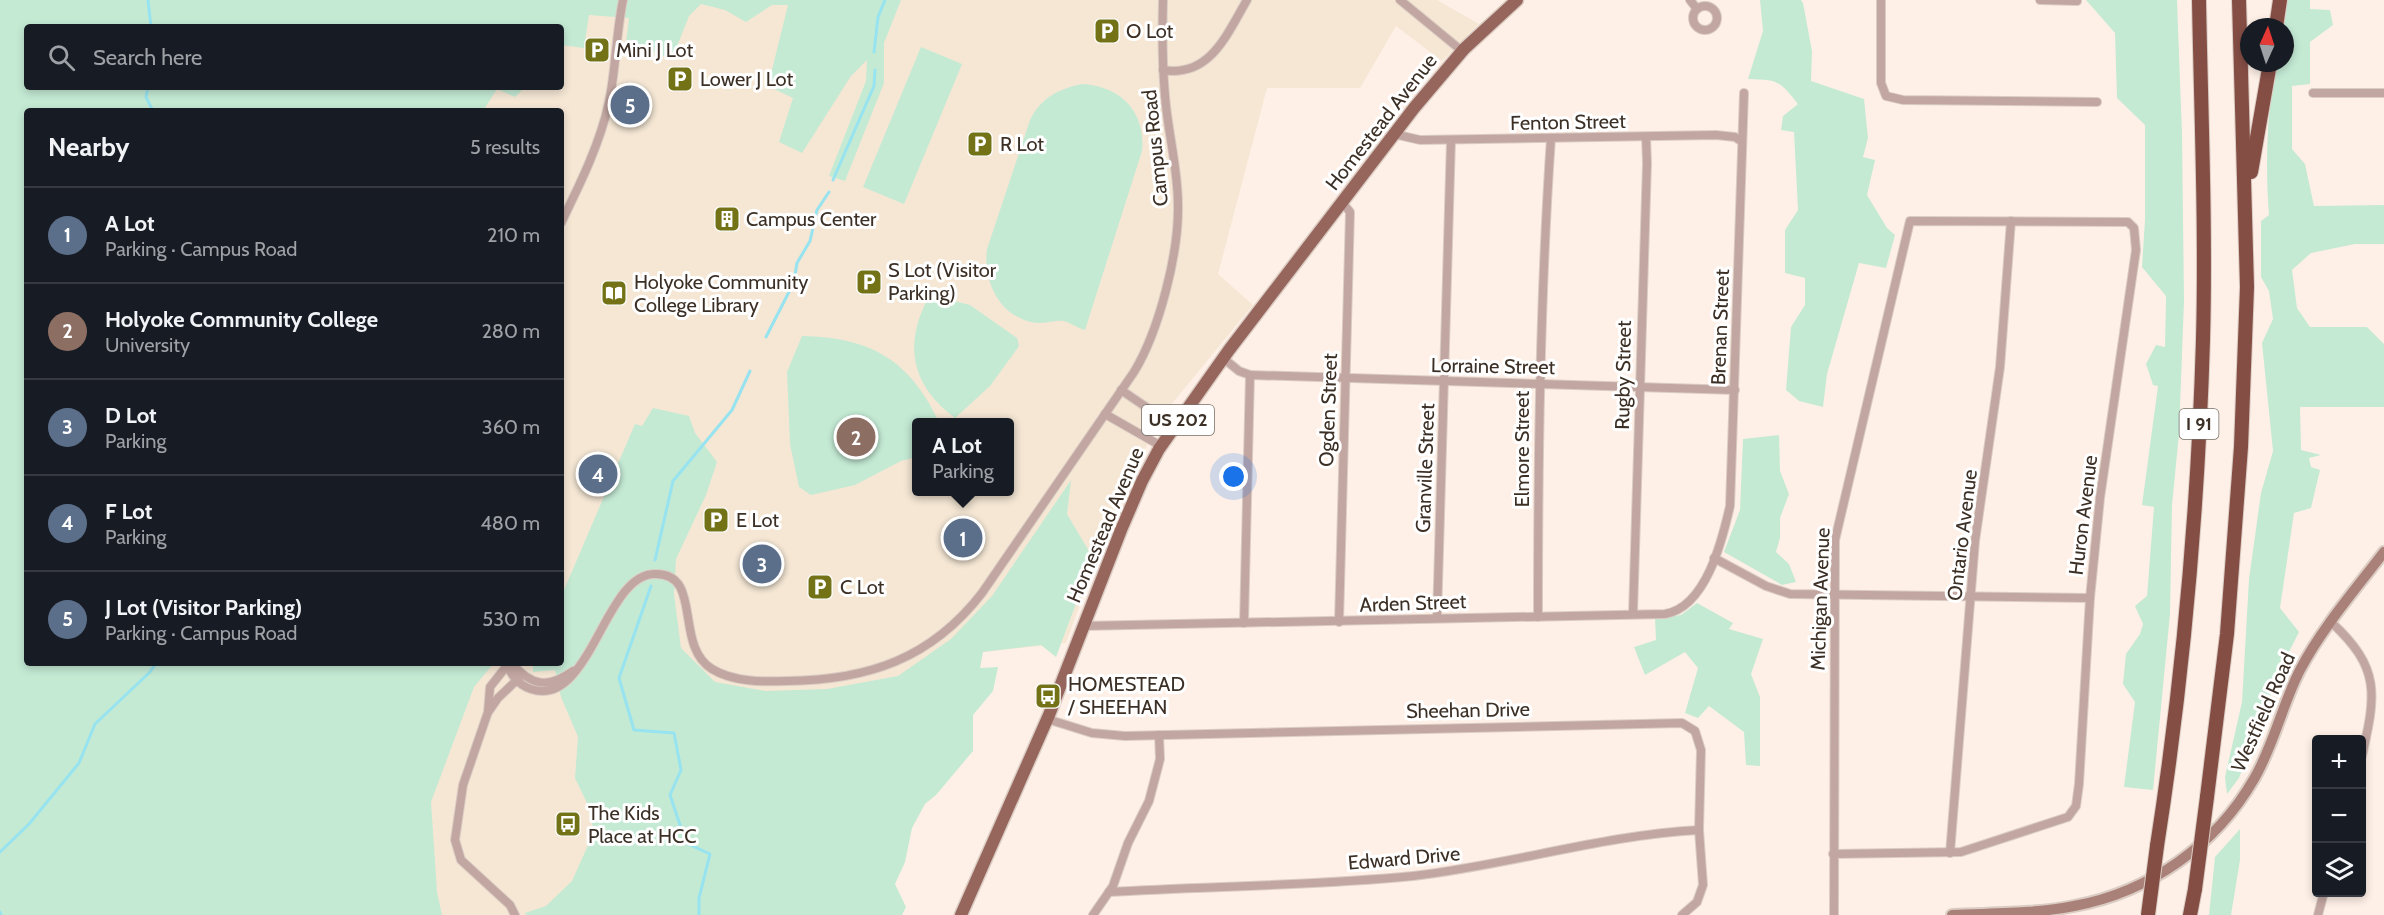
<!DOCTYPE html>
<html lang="en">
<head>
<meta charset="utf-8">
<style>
	body { margin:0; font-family:Cabin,sans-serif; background:#242831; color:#f1f3f6 }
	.controls { position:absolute; right:18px; bottom:18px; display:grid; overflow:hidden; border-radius:6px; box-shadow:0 3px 9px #0003 }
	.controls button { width:54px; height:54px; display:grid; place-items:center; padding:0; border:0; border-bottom:2px solid #363941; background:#171b24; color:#f1f3f6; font:30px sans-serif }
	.compass { position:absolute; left:2240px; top:18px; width:54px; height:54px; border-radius:50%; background:#171b24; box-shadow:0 3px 9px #0003; rotate:3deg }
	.you { position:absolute; left:1234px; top:477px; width:21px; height:21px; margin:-15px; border:4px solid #fff; border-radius:50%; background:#1a73e8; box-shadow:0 0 0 9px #1a73e833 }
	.badge { display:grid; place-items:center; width:39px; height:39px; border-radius:50%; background:#737216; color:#fff; font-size:20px; font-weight:700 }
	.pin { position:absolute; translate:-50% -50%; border:3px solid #fff; box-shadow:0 2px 6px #0006 }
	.popup { position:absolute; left:912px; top:418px; width:102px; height:78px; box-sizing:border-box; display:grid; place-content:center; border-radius:6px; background:#171b24; filter:drop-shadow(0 2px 4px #0005); font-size:20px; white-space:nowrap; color:#9ea1a6 }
	.popup b { font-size:22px; color:#f1f3f6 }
	.popup::after { content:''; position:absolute; left:50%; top:100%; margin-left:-12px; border:12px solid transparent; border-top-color:#171b24 }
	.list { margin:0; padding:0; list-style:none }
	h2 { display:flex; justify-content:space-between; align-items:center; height:78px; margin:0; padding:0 24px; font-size:26px }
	h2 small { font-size:20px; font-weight:400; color:#9ea1a6 }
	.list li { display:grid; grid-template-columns:39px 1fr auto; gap:18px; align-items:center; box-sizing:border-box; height:96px; padding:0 24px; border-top:2px solid #363941 }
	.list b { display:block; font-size:22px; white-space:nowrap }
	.list p { margin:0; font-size:20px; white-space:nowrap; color:#9ea1a6 }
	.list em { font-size:20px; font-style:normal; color:#9ea1a6 }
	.icon { flex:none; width:33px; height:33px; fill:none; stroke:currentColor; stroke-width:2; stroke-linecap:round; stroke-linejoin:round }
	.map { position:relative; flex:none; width:2384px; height:915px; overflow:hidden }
	.search { position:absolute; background:#171b24; box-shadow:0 3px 9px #0003; left:24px; top:24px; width:540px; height:66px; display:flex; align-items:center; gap:15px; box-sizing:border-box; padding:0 21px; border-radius:6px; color:#9ea1a6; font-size:22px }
	.panel { position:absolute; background:#171b24; box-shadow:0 3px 9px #0003; left:24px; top:108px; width:540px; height:558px; border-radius:6px }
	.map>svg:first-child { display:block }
	.education { fill:#f5e7d4; fill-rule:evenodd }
	.green { fill:#c4ead4 }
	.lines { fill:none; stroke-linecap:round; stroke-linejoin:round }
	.stream { stroke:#97e3ef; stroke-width:3 }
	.street-casing { stroke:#dbcdc4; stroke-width:10 }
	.secondary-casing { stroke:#dbcdc4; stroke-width:14 }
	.primary-casing { stroke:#dbcdc4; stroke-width:15 }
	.highway-casing { stroke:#dbcdc4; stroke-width:16 }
	.street { stroke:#c2a6a1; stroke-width:8 }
	.secondary { stroke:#a98179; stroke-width:10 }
	.primary { stroke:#96665d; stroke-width:12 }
	.highway { stroke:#854e45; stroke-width:14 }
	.highway-bridge-casing { stroke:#dbcdc4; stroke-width:16; stroke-linecap:butt }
	.highway-bridge { stroke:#854e45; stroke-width:14 }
	.labels { text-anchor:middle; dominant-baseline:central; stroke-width:6; stroke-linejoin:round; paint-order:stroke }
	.shield { fill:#fff; stroke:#766e67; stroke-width:1.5 }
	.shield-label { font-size:18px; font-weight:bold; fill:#3c3026 }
	.poi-label { font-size:20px; fill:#3c3026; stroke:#fff; text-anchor:start }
	.street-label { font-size:20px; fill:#3c3026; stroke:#fff }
</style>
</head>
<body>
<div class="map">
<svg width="2384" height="915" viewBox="0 0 2384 915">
	<rect width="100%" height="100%" fill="#fef0e7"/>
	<!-- education -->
	<path class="education" d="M265 0H1437L1479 24 1442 61 1396 26 1360 88H1267L1218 274 1253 305 1170 406 1133 469 1102 544 1066 643 955 655 854 915H260L258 663H561V111H263V87H561V27ZM916 422H1010V492H916Z"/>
	<!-- green -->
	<g class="green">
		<polygon points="0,0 901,0 884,43 884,83 845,181 829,176 866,81 867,60 851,76 802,153 779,142 793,98 768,86 788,5 772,5 746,22 725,10 701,4 689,16 672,59 626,42 629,18 589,15 584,48 561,45 561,27 27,27 27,87 525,87 515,97 497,89 483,111 27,111 27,663 494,663 474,687 431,802 437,892 442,915 0,915"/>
		<path d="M1760 0H1801L1803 3 1812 51 1811 81 1864 99 1868 138 1863 157 1875 160 1867 195 1887 228 1895 235 1886 268 1859 263 1827 374 1823 407 1799 401 1786 390 1791 327 1805 305V278L1785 273V230L1798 210 1794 132 1781 130 1783 116 1798 104C1779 80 1778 80 1748 79L1763 31Z"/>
		<polygon points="2086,0 2177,0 2182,134 2184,301 2179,434 2172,505 2170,614 2153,790 2124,787 2135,702 2123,684 2126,654 2140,634 2143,624 2135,606 2147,596 2154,507 2142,505 2158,386 2153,385 2146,364 2156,345 2165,347 2166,296 2142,267 2145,220 2145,125 2117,98 2115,33"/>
		<path d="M2286 0H2310V9L2330 10 2333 25 2310 42V84L2292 86V149L2305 164 2314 206 2384 205V244H2355L2311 253 2292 270 2297 308 2310 327H2367L2384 344V407H2300L2301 450 2321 455 2309 458 2311 467 2320 470 2311 508 2294 513 2280 608 2299 632 2280 670 2239 778 2227 794 2225 777 2242 702 2249 579 2261 493 2273 451 2262 343 2273 319 2269 291 2261 277V221L2269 215C2265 164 2267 113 2276 63H2285V27H2282Z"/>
		<polygon points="921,47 962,64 904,204 863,187"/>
		<path d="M1082 84C1121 86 1146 112 1142 151L1085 330C1077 328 1070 322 1063 321 1056 320 1042 325 1031 322 998 314 983 280 987 249L1030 120C1041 98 1058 89 1082 84Z"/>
		<path d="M930 295 970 305 1017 338 1019 346 990 386 955 418C910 385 903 342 930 295Z"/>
		<path d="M802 336C870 337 910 360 939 422H916V457L901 461 855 485 811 495 799 487 790 444 787 372Z"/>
		<polygon points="653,408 689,416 695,433 717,462 706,495 676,559 674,594 681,648 715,682 766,691 827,689 898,676 951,639 992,596 1071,480 1067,514 1093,558 1056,657 1041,645 983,652 980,668 998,667 993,691 973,715 973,751 936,795 925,804 912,828 905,862 895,884 906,907 902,915 526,915 525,913 546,906 572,881 594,832 587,803 575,778 578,737 561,697 555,670 533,672 533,663 561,663 561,597 635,424 642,426"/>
		<polygon points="1779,435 1780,471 1789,494 1780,518 1780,538 1776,552 1789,564 1796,582 1782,585 1724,552 1740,510 1743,439"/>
		<polygon points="1697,603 1733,623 1729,629 1763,639 1751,674 1760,697 1760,766 1746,765 1744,732 1709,706 1698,718 1685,713 1698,668 1685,652 1645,675 1634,647 1656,640 1655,618 1681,615"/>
		<polygon points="2240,829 2240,860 2231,915 2209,915 2215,857"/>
	</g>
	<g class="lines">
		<!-- stream -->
		<g class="stream">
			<polyline points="148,0 151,27"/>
			<polyline points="874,52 878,17 885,0"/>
			<polyline points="148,87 146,97 153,111"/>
			<polyline points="833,180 874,86 875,70"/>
			<polyline points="795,275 797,263 810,241 817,210 829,192"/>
			<polyline points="766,337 792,286"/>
			<polyline points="655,560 673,481 732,410 750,371"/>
			<polyline points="651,586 619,678 634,730 674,733 681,770 670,795 686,843 710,854 699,898 699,915"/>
			<polyline points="0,852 29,824 79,763 95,724 150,672 156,663"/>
			<polyline points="0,912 1,915"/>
		</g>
		<!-- street casing -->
		<g class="street-casing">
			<g id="street">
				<polyline points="1400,0 1462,51"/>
				<polyline points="1690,0 1697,9"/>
				<polyline points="1881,0 1881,83 1886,96 1903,100 2097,102"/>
				<polyline points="2040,0 2077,1"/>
				<circle cx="1705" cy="18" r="12"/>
				<path d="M1163 70C1210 78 1227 34 1247 0"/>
				<polyline points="2313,93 2384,93"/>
				<polyline points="1394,134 1420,140 1716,135 1735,137 1741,141"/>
				<path d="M561 223C580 184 600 144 609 102 616 68 616 34 623 0"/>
				<polyline points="1223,358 1239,371 1250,375 1244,623"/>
				<polyline points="1250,375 1735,390"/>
				<polyline points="1121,390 1174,426"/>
				<polyline points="1105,414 1161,446"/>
				<polyline points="1714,558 1766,586 1790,594 2090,598"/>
				<polyline points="1633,614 1647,163 1646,137"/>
				<path d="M1538 617C1538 457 1540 298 1551 138"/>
				<polyline points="1437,618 1451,140"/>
				<polyline points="1339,622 1350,212 1342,202"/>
				<path d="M2331 622C2381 668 2376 694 2362 756"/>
				<path d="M1083 626 1665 614C1706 607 1722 541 1730 506L1744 93"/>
				<path d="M507 663C510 675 519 685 531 689 590 709 604 575 654 574 704 572 673 645 712 669 733 682 763 682 787 681 868 680 931 659 982 593L1134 372C1159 331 1179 253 1178 205 1178 174 1171 145 1167 114 1162 76 1162 38 1163 0"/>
				<polyline points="509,663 490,687 488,712 463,785 455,840 461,860 510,905 515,915"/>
				<path d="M512 663C530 686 549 689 573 671"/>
				<polyline points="489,711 498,698 519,678"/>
				<polyline points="1047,719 1092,733 1125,736 1682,723 1695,731 1701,750 1699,830 1703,885 1697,902 1682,915"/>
				<polyline points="1950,853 1975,541 2000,367 2011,221"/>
				<polyline points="1833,854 1961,852 2068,817 2076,806 2079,784 2090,598 2100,498 2136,250 2134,228 2128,222 1910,221 1835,540 1834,915"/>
				<path d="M1109 892C1210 886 1312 886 1413 876 1509 865 1603 835 1699 830"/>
				<polyline points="1093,915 1113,886 1128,843 1149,801 1160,759 1159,735"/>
				<polyline points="2318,915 2324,892"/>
			</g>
		</g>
		<!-- secondary casing -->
		<g class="secondary-casing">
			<path id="secondary" d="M1952 915C1993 913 2035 914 2074 906 2150 892 2216 845 2254 779 2274 745 2282 705 2300 670 2322 628 2355 590 2384 552"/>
		</g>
		<!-- primary casing -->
		<g class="primary-casing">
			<polyline id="primary" points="961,915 1049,715 1121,530 1142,481 1159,449 1229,350 1414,108 1464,49 1517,0"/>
		</g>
		<!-- highway casing -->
		<g class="highway-casing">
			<g id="highway">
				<polyline points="2276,27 2280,0"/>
				<polyline points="2251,172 2270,63"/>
				<polyline points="2207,797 2227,634 2241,447 2247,287 2239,0"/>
				<path d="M2157 846C2183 679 2198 510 2203 340 2206 227 2201 113 2199 0"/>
				<polyline points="2190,915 2195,889"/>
			</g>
		</g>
		<!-- street -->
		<use href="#street" class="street"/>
		<!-- secondary -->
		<use href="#secondary" class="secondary"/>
		<!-- primary -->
		<use href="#primary" class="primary"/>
		<!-- highway -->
		<use href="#highway" class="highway"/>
		<!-- highway-bridge casing -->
		<g class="highway-bridge-casing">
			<g id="highway-bridge">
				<polyline points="2195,889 2207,797"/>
				<polyline points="2148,915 2157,846"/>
			</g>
		</g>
		<!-- highway-bridge -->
		<use href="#highway-bridge" class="highway-bridge"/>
	</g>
	<!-- icons -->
	<defs>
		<g id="parking-square" transform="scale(1.35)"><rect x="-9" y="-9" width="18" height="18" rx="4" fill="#737216" stroke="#fff"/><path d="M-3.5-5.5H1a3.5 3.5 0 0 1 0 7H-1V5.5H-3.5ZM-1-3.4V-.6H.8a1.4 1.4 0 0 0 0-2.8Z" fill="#fff"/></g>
		<g id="building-square" transform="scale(1.35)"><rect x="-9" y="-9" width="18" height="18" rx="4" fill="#737216" stroke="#fff"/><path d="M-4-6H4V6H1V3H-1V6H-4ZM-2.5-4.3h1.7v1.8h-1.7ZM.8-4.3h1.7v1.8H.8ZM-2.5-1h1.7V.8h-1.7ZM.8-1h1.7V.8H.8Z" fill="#fff"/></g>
		<g id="library-square" transform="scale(1.35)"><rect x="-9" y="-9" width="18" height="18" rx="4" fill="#737216" stroke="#fff"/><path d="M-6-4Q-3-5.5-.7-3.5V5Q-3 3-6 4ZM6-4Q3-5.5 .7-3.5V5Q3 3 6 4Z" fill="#fff"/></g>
		<g id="bus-square" transform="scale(1.35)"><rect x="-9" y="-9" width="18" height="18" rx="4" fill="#737216" stroke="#fff"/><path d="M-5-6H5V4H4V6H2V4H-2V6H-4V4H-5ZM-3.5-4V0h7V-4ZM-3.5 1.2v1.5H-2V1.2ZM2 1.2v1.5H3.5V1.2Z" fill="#fff"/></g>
	</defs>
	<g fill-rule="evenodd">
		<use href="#parking-square" x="1107" y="31"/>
		<use href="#parking-square" x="597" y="50"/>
		<use href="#parking-square" x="680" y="79"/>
		<use href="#parking-square" x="980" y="144"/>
		<use href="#building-square" x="727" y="219"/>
		<use href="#parking-square" x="869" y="282"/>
		<use href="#library-square" x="614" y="293"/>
		<use href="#parking-square" x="716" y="520"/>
		<use href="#parking-square" x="820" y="587"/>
		<use href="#bus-square" x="1048" y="696"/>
		<use href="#bus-square" x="568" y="824"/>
	</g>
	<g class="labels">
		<!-- shield labels -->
		<g class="shield">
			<rect x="1142" y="405" width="72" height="30" rx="4.5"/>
			<rect x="2179.5" y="409" width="39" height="30" rx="4.5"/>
		</g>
		<g class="shield-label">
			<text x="1178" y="420">US 202</text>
			<text x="2199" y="424">I 91</text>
		</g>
		<!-- poi labels -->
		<g class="poi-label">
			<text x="1126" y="31">O Lot</text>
			<text x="616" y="50">Mini J Lot</text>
			<text x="700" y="79">Lower J Lot</text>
			<text x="1000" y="144">R Lot</text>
			<text x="746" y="219">Campus Center</text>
			<text x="888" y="270">S Lot (Visitor<tspan x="888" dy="23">Parking)</tspan></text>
			<text x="634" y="282">Holyoke Community<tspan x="634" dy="23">College Library</tspan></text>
			<text x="736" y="520">E Lot</text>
			<text x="840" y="587">C Lot</text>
			<text x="1068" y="684">HOMESTEAD<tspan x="1068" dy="23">/ SHEEHAN</tspan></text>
			<text x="588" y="813">The Kids<tspan x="588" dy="23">Place at HCC</tspan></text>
		</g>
		<!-- street labels -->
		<g class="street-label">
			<text transform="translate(1381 122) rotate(-52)">Homestead Avenue</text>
			<text transform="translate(1568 122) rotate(-1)">Fenton Street</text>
			<text transform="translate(1155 148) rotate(-96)">Campus Road</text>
			<text transform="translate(1720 327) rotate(-88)">Brenan Street</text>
			<text transform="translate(1493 366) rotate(1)">Lorraine Street</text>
			<text transform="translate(1623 375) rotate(-89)">Rugby Street</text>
			<text transform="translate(1328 410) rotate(-88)">Ogden Street</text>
			<text transform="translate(1522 449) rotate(-90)">Elmore Street</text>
			<text transform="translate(1425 468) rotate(-88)">Granville Street</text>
			<text transform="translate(2083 515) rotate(-83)">Huron Avenue</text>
			<text transform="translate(1105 525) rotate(-67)">Homestead Avenue</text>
			<text transform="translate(1962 535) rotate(-83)">Ontario Avenue</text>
			<text transform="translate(1820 599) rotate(-88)">Michigan Avenue</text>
			<text transform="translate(1413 603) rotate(-2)">Arden Street</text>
			<text transform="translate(1468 710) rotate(-1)">Sheehan Drive</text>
			<text transform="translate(2263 712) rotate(-66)">Westfield Road</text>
			<text transform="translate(1404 858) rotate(-5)">Edward Drive</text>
		</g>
	</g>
</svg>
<div class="controls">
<button>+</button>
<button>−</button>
<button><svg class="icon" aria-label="layers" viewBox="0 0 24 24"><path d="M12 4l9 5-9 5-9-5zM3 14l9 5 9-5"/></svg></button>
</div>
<svg class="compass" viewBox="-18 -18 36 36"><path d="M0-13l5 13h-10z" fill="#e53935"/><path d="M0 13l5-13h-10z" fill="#9ea1a6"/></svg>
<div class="you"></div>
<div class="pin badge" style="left:963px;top:538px;background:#5c6f8a">1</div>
<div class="popup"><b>A Lot</b>Parking</div>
<div class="pin badge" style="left:856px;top:437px;background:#8d6e63">2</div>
<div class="pin badge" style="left:762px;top:564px;background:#5c6f8a">3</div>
<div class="pin badge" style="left:598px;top:474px;background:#5c6f8a">4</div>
<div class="pin badge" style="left:630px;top:105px;background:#5c6f8a">5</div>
<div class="search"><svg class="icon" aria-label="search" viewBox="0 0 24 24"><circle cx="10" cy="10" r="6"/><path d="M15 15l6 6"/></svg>Search here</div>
<section class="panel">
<h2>Nearby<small>5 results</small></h2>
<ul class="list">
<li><span class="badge" style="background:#5c6f8a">1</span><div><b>A Lot</b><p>Parking · Campus Road</p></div><em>210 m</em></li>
<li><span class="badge" style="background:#8d6e63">2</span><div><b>Holyoke Community College</b><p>University</p></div><em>280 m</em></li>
<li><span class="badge" style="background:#5c6f8a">3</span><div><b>D Lot</b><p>Parking</p></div><em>360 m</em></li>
<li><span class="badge" style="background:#5c6f8a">4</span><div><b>F Lot</b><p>Parking</p></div><em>480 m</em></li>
<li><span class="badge" style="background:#5c6f8a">5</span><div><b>J Lot (Visitor Parking)</b><p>Parking · Campus Road</p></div><em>530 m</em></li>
</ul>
</section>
</div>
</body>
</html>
